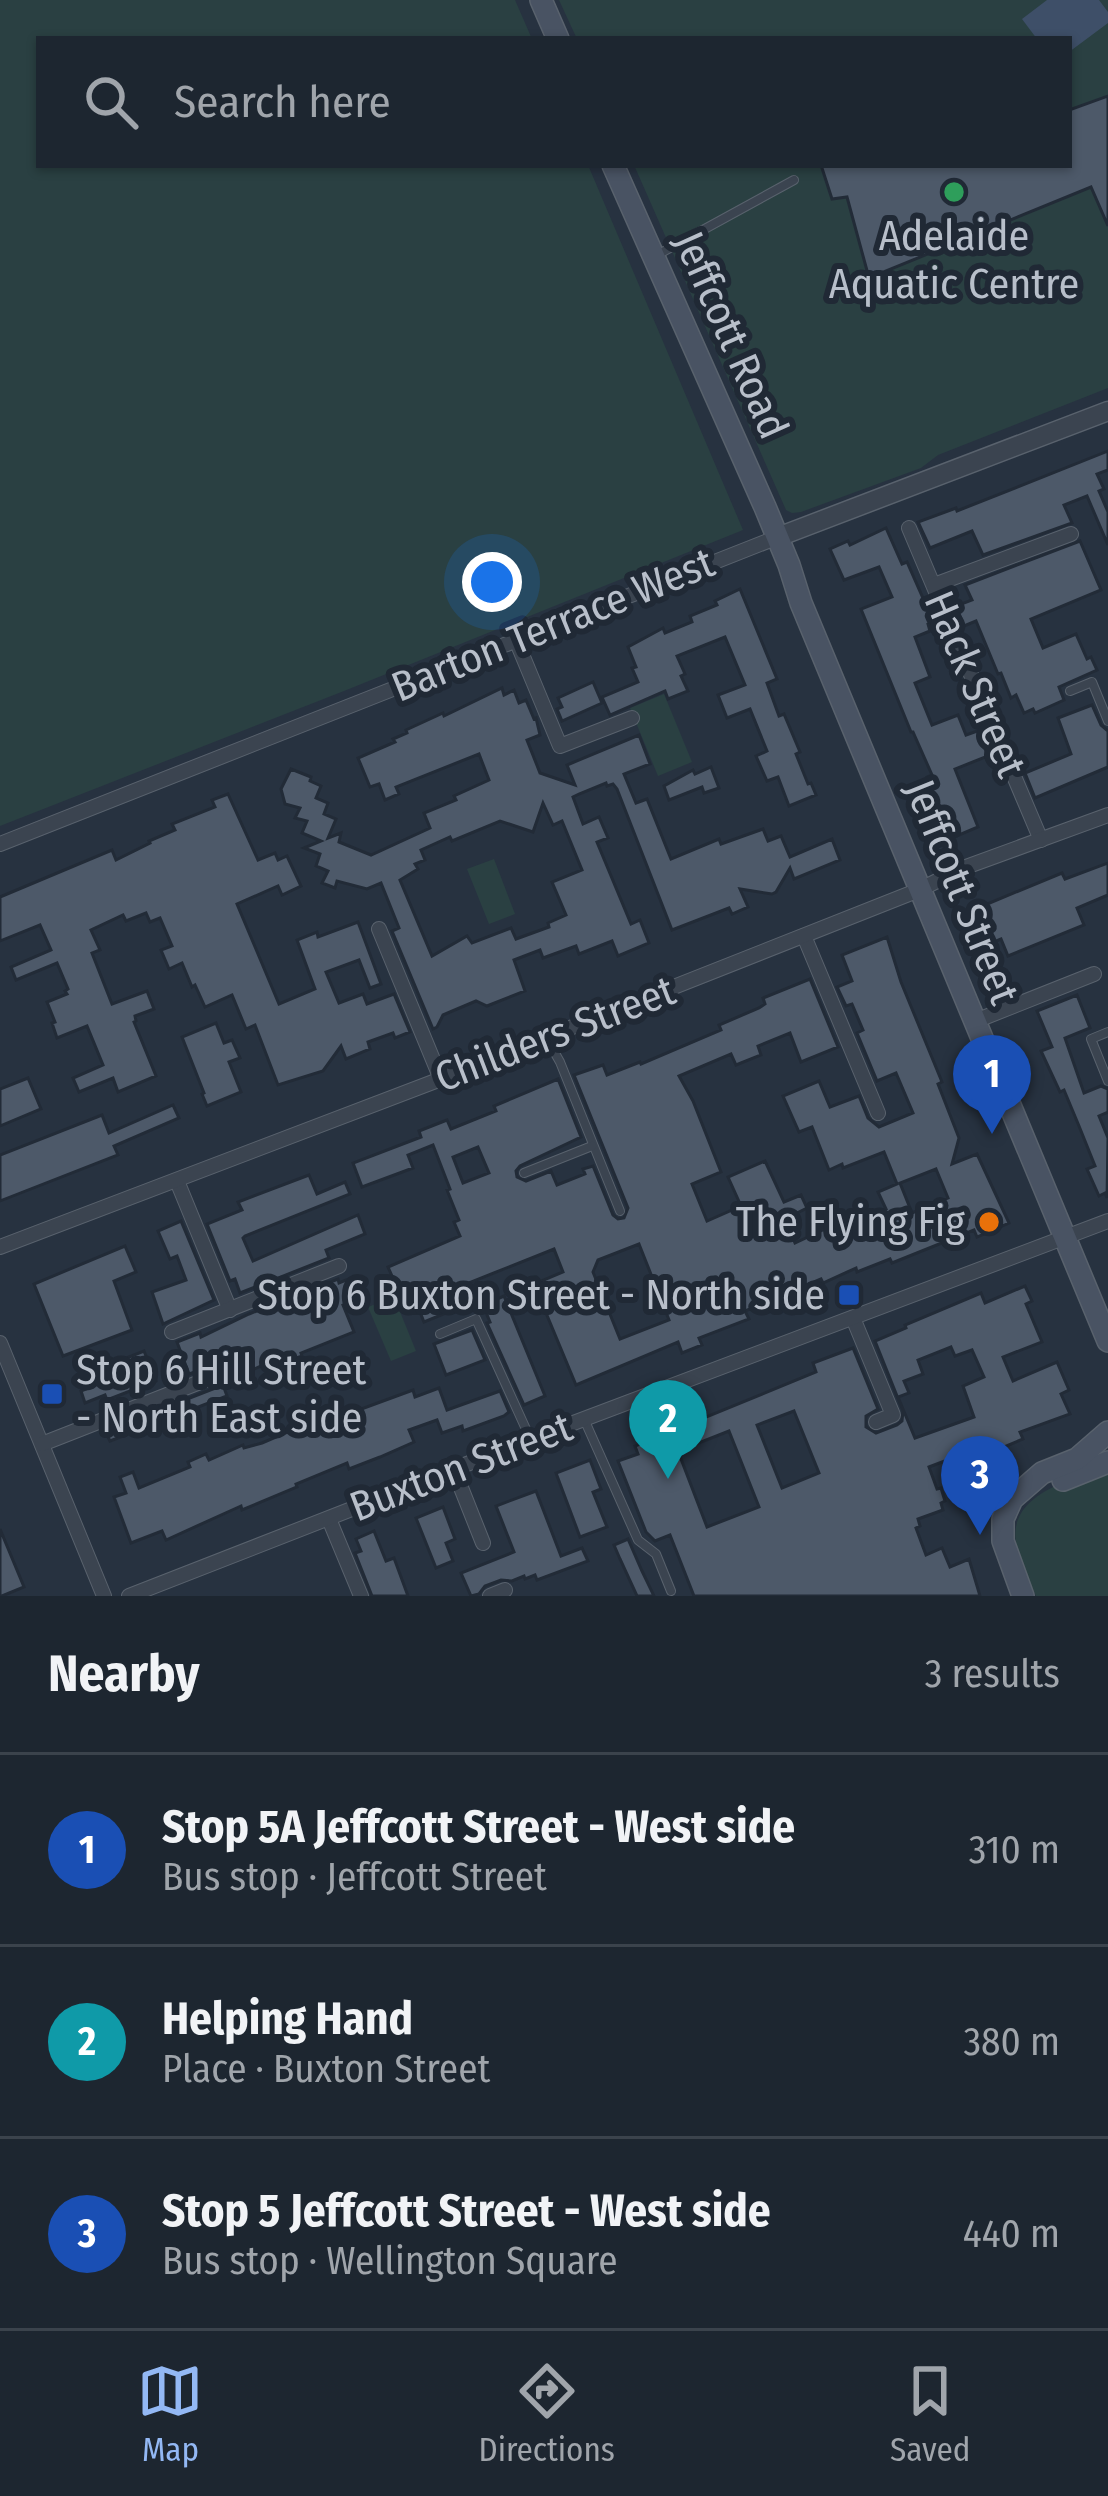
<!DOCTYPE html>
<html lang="en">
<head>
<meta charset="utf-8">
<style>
	body { margin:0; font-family:"Fira Sans Condensed",sans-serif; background:#252e38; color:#f1f3f6 }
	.you { position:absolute; left:492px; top:582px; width:42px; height:42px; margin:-30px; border:9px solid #fff; border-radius:50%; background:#1a73e8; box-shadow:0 0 0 18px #1a73e833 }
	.badge { display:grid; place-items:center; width:78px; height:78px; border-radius:50%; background:#93b8f4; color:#fff; font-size:39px; font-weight:700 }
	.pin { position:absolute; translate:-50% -99px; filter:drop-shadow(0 3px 6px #0008) }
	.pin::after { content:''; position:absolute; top:63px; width:42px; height:36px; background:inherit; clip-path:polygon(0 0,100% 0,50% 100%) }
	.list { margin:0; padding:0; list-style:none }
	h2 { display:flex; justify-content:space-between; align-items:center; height:156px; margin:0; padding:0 48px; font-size:51px }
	h2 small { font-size:39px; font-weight:400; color:#a0a5ab }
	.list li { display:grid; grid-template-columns:78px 1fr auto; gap:36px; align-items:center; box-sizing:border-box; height:192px; padding:0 48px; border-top:3px solid #3b434c }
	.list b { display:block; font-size:45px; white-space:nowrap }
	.list p { margin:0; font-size:39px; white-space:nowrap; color:#a0a5ab }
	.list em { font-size:39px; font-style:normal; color:#a0a5ab }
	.icon { flex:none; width:66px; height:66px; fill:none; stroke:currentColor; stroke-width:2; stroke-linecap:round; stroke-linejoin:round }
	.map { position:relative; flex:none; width:1108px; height:1596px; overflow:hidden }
	.search { position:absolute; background:#1d2630; box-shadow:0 3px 9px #0004; left:36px; right:36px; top:36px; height:132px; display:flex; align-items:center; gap:30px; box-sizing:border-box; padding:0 42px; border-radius:0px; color:#a0a5ab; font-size:45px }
	.sheet { height:732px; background:#1d2630 }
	nav { display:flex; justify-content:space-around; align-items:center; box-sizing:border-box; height:168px; border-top:3px solid #3b434c; background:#1d2630; font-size:33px; color:#a0a5ab }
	nav a { display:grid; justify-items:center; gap:6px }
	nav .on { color:#93b8f4 }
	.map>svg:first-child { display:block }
	.green { fill:#2a4042 }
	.water { fill:#3e4f68 }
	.building { fill:#4d5969; stroke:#222b37; stroke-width:3; fill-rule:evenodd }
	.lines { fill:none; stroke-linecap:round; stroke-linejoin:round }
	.service-casing { stroke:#59626d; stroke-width:10 }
	.minor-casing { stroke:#59626d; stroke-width:16 }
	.tertiary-casing { stroke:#59626d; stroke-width:21 }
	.secondary-casing { stroke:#59626d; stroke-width:24 }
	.service { stroke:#3b4450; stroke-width:8 }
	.minor { stroke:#3b4450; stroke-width:14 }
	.tertiary { stroke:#3b4450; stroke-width:18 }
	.secondary { stroke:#495363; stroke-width:21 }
	.leisure-dot { fill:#2e9e5b; stroke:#202935; stroke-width:4.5 }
	.food-dot { fill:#e8710a; stroke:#202935; stroke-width:4.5 }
	.transit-dot { fill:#1a4fb4; stroke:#202935; stroke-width:4.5 }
	.labels { text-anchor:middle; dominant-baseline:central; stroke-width:12; stroke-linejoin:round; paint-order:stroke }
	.poi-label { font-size:42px; fill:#b8bfca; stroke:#202935; text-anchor:end }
	.street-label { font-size:42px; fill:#b8bfca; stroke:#202935 }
</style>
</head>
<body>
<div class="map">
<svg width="1108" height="1596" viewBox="0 0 1108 1596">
	<rect width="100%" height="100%" fill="#273240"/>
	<!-- green -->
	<g class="green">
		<polygon points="0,0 515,0 532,39 39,39 39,165 588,165 743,530 344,691 0,826"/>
		<polygon points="559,0 1108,0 1108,388 938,455 921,468 801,512 792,513 786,510 634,165 1069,165 1069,39 577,39"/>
		<polygon points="664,694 692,762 658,776 630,708"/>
		<polygon points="494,859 515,914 489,924 467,869"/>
		<polygon points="394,1297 416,1351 391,1361 368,1307"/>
		<path d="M1108 1466V1596H1036C1030 1582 1022 1567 1018 1552 1001 1495 1069 1481 1108 1466Z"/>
	</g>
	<!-- water -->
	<polygon class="water" points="1047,0 1099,0 1108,12 1108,23 1069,52 1069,39 1037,39 1022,19"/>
	<!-- building -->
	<g class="building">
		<polygon points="1108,96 1108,226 1091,187 869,278 847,197 832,199 821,165 1069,165 1069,110"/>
		<polygon points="1108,451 1108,470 1097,474 1104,489 1099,491 1108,512 1108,545 1087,496 1064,505 1072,523 983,555 972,531 930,548 918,522 956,508 957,511"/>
		<polygon points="886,528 902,564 907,562 933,621 928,624 930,631 915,637 930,677 915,683 932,725 958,715 966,735 980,730 986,743 983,744 988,756 955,769 978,827 952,838 927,777 932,775 913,732 911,732 861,609 892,597 879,567 844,580 830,549 848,541 850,545"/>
		<polygon points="1080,541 1101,590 1031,619 1043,648 1076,634 1087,659 1091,657 1097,670 1059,687 1064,700 1035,713 1033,709 1024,713 1016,695 1011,698 1001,673 998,674 976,621 964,626 956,606 972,600 965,585"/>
		<polygon points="740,589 777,679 767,683 779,716 784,714 800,752 796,754 808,784 811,783 816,795 789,806 778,777 767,781 756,756 767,751 750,709 727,718 718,695 745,685 725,637 677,656 685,674 681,676 688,691 668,699 665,691 610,715 602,697 638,682 632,668 636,667 628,647 663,628 665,633 692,622 690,616 717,605 715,601"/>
		<polygon points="593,682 602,703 562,721 557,709 562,707 558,698"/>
		<path d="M502 688 504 695 514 690 519 703 526 700 534 719 536 718 540 735 527 740 540 773 575 785 567 765 639 735 650 764 624 774 636 803 647 799 671 859 719 839 721 844 763 829 768 841 781 836 790 857 832 839 840 860 794 879 790 868 776 892 772 894 740 889 748 907 732 914 729 908 672 930 617 789 613 784 607 786 606 783 579 794 573 797 583 824 599 817 608 838 597 842 631 924 640 920 649 943 618 956 612 941 579 954 576 946 543 958 540 950 514 960 525 991 487 1006 476 1001 450 1012 443 1015 437 1027 433 1029 392 931 399 928 381 883 367 889 337 881 335 888 322 883 328 871 316 866 320 854 304 848 321 841 302 833 307 821 295 818 300 808 285 804 281 789 291 769 311 777 310 781 321 786 316 798 328 803 324 814 336 819 328 838 341 833 339 842 371 855 430 828 424 813 456 800 454 796 489 780 479 754 396 787 399 794 385 800 379 784 370 787 358 758 395 742 393 739 407 733 406 730 443 713 444 716ZM543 803 553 825 562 821 582 870 552 882 566 915 548 923 549 927 516 939 511 928 472 943 467 936 432 956 400 880 418 869 415 864 425 860 421 850 450 837 452 841 500 821 533 832Z"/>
		<polygon points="1092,705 1101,725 1108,731 1108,767 1035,798 1025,773 1071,754 1058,718"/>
		<polygon points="711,767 719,788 704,793 702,787 669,800 664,786 693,770 695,774"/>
		<polygon points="228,794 258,860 275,853 278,860 287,856 301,886 282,895 278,886 237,904 279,1004 315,989 297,940 317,932 318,937 358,922 381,984 370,988 359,960 326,972 339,1003 363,994 367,1004 394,994 410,1032 395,1038 393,1033 368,1042 370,1049 346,1059 341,1046 323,1071 278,1085 255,1025 246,1029 232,995 205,1007 195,985 192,987 182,963 169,969 161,950 172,946 160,918 150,922 146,913 126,921 123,915 91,930 100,950 92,953 112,1004 147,991 154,1009 135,1016 136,1021 134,1022 156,1076 118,1092 113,1078 79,1092 73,1078 103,1065 87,1026 57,1038 52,1023 55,1022 47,1002 67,994 65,991 68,989 57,963 16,980 11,967 51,950 40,925 0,941 0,897 112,850 116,860 150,843 149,841 175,830 172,824 215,807 212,800"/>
		<polygon points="1108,863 1108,895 1077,908 1084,925 1008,956 1001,939 994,942 980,907 1062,873 1065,879"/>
		<path d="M887 937 901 982 942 1082 938 1084 959 1138 952 1164 977 1154 1009 1223 977 1237 974 1230 892 1263 890 1259 857 1272 856 1268 823 1283 821 1279 745 1311 749 1319 699 1338 702 1345 682 1353 678 1342 576 1385 534 1284 563 1272 554 1249 466 1284 473 1302 424 1322 410 1287 399 1292 388 1267 460 1236 454 1222 459 1220 447 1190 450 1189 433 1145 408 1155 413 1168 362 1187 353 1163 421 1137 419 1131 447 1120 451 1129 496 1111 494 1106 558 1079 581 1137 520 1166 516 1171 517 1177 526 1181 551 1171 557 1185 585 1174 583 1169 593 1166 613 1215 618 1219 624 1218 628 1208 574 1075 603 1065 607 1075 640 1062 641 1064 721 1030 719 1025 759 1008 765 1004 763 998 810 979 838 1047 801 1062 790 1033 758 1046 761 1055 736 1065 731 1054 679 1076 693 1101 721 1172 692 1184 707 1221 741 1206 728 1177 765 1161 784 1202 801 1195 807 1208 785 1219 795 1243 844 1220 843 1217 857 1211 861 1219 886 1209 878 1192 897 1184 884 1152 843 1168 842 1164 829 1170 812 1127 799 1132 783 1096 819 1081 830 1107 859 1096 868 1118 879 1127 913 1113 896 1073 877 1081 857 1033 863 1030 852 1004 846 1006 837 987 852 981 842 955ZM478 1147 489 1173 463 1183 453 1157ZM936 1169 948 1198 912 1213 900 1183ZM639 1244 669 1320 620 1339 593 1272 598 1260Z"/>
		<polygon points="1077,995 1090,1028 1065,1038 1084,1093 1101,1086 1108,1089 1108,1112 1099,1116 1108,1138 1107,1198 1105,1193 1099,1196 1087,1169 1095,1166 1079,1126 1064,1090 1060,1092 1041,1051 1052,1047 1037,1011"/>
		<polygon points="216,1023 224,1043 232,1040 240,1058 229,1062 241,1092 207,1106 202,1094 204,1093 182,1037"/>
		<polygon points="28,1078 41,1109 0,1126 0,1089"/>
		<polygon points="173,1105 179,1118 114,1146 118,1155 0,1201 0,1155 102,1115 109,1133"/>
		<polygon points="309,1175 317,1194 345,1182 350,1194 245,1236 243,1238 253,1261 358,1215 365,1234 326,1250 329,1258 240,1293 235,1279 230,1281 207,1224 242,1210 238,1202"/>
		<polygon points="181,1221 214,1300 163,1324 152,1292 186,1280 177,1256 170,1259 158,1231"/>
		<polygon points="125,1246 136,1272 114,1281 132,1330 63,1356 34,1284"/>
		<polygon points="351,1278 358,1299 343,1305 354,1332 301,1353 302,1356 281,1364 279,1358 232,1379 233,1368 224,1362 189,1374 177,1342 200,1333 201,1337 249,1314 338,1279 339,1283"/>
		<path d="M1025 1286 1032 1301 1026 1304 1042 1342 1003 1357 1013 1381 1057 1362 1069 1390 1061 1394 1070 1414 1020 1432 1023 1439 997 1450 994 1444 987 1445 929 1467 937 1489 941 1488 945 1501 941 1503 943 1510 918 1519 920 1526 916 1528 926 1555 942 1548 950 1567 969 1559 980 1596H694L670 1535 655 1541 646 1532 618 1461 638 1454 635 1446 816 1372 813 1363 853 1348 878 1409 866 1416V1427L876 1433 897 1425 902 1421 903 1411 875 1341 906 1328 905 1325 981 1293 985 1303ZM951 1347 955 1356 972 1350 984 1377 963 1386 974 1417 915 1438 898 1397 909 1393 904 1381 923 1374 918 1360ZM794 1411 819 1473 782 1488 757 1425ZM729 1431 759 1507 707 1527 678 1451Z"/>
		<polygon points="504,1296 545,1396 524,1405 487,1323 490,1322 483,1305"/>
		<polygon points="472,1330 485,1360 446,1375 434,1344"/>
		<polygon points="144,1351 156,1381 107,1400 105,1395 85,1403 81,1391 86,1389 81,1376"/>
		<polygon points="223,1385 227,1396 110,1441 105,1431"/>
		<polygon points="439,1388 447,1410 500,1391 509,1412 504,1416 463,1431 462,1426 442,1433 437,1420 409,1430 414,1442 380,1457 349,1469 347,1463 296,1484 297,1487 242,1510 241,1506 166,1540 162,1531 131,1543 114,1497 126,1493 120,1477 133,1472 139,1488 190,1467 188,1462 206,1454 209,1460 243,1445 244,1448 262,1443 313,1421 315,1426 413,1390 415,1397"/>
		<polygon points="590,1460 601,1489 593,1492 607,1527 580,1537 556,1473"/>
		<polygon points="536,1491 561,1556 582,1548 588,1561 537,1580 535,1575 525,1579 524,1576 512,1581 501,1580 485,1586 479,1594 471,1596 461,1573 514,1552 496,1506"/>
		<polygon points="443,1507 455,1539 446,1543 453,1561 436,1568 416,1518"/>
		<polygon points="0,1529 24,1587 2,1596 0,1596"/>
		<polygon points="374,1531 386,1561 394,1558 408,1596 372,1596 355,1553 361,1551 356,1539"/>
		<polygon points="628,1539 642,1571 654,1596 637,1596 620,1559 614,1545"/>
	</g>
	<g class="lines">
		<!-- service casing -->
		<g class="service-casing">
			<g id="service">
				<polyline points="659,254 794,180"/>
				<polyline points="1070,691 1092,682 1108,721"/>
				<polyline points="1108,1032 1091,1039 1108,1081"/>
				<polyline points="547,1039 560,1062 620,1211"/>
				<polyline points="524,1173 592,1146"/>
				<polyline points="440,1334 476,1319 530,1438"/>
				<polyline points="584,1419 638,1540 656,1554 671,1591"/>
			</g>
		</g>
		<!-- minor casing -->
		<g class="minor-casing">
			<g id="minor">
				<polyline points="909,528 1041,840"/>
				<polyline points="934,585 1071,534"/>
				<polyline points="516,640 560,746 632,718"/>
				<polyline points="0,844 778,537"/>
				<polyline points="379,929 441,1079"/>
				<polyline points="804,936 878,1113"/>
				<polyline points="973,1022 1094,974"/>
				<polyline points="177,1181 230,1310"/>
				<polyline points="0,1247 441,1079 919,890 963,868 1108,815"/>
				<polyline points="853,1318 893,1415 876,1422"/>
				<polyline points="172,1332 339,1266"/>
				<polyline points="0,1343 104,1596"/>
				<polyline points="42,1444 223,1373"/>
				<polyline points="454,1470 483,1543"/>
				<polyline points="329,1519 361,1596"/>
				<polyline points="129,1596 531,1439 1108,1221"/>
				<polyline points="490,1596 505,1590"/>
			</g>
		</g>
		<!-- tertiary casing -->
		<g class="tertiary-casing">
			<polyline id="tertiary" points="778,537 1108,411"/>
		</g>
		<!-- secondary casing -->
		<g class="secondary-casing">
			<g id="secondary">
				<polyline points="541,0 558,39"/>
				<polyline points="613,165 765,507 789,565 801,603 1108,1341"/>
				<polyline points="1063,1480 1108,1462"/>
				<polyline points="1023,1596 1003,1541 1003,1519 1012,1499 1042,1473 1077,1459 1108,1432"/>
			</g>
		</g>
		<!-- service -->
		<use href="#service" class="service"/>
		<!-- minor -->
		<use href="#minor" class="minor"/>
		<!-- tertiary -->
		<use href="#tertiary" class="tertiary"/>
		<!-- secondary -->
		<use href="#secondary" class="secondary"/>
	</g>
	<!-- markers -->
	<circle class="leisure-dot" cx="954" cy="192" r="12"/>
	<circle class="food-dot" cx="989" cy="1222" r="12"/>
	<g class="transit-dot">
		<rect x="837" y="1283" width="24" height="24" rx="6"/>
		<rect x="40" y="1382" width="24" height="24" rx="6"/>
	</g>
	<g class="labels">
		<!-- poi labels -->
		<g class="poi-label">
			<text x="954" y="236" text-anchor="middle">Adelaide<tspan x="954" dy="48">Aquatic Centre</tspan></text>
			<text x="965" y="1222">The Flying Fig</text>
			<text x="825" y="1295">Stop 6 Buxton Street - North side</text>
			<text x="76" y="1370" text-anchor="start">Stop 6 Hill Street<tspan x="76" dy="48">- North East side</tspan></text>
		</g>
		<!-- street labels -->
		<g class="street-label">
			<text transform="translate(731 335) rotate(66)">Jeffcott Road</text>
			<text transform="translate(553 625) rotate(-22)">Barton Terrace West</text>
			<text transform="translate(975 684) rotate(67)">Hack Street</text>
			<text transform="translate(962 892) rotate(68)">Jeffcott Street</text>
			<text transform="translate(555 1034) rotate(-21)">Childers Street</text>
			<text transform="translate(461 1467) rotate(-21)">Buxton Street</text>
		</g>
	</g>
</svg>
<div class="you"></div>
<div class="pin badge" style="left:992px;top:1134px;background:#1a4fb4">1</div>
<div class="pin badge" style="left:668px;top:1479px;background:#0f9aa8">2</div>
<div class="pin badge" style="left:980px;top:1535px;background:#1a4fb4">3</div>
<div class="search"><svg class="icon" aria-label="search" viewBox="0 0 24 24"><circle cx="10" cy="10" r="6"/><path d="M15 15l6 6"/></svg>Search here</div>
</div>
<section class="sheet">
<h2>Nearby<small>3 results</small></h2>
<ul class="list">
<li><span class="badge" style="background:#1a4fb4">1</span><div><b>Stop 5A Jeffcott Street - West side</b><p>Bus stop · Jeffcott Street</p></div><em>310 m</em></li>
<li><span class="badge" style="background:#0f9aa8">2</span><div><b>Helping Hand</b><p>Place · Buxton Street</p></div><em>380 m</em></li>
<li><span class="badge" style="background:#1a4fb4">3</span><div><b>Stop 5 Jeffcott Street - West side</b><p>Bus stop · Wellington Square</p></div><em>440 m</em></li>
</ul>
</section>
<nav>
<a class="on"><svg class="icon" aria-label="map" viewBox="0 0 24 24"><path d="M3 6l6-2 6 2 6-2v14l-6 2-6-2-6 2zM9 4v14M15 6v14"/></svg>Map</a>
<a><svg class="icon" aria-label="directions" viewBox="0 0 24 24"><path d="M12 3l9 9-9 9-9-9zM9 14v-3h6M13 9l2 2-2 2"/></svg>Directions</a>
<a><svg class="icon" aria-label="saved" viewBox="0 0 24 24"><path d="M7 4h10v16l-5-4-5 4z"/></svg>Saved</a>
</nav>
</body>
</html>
